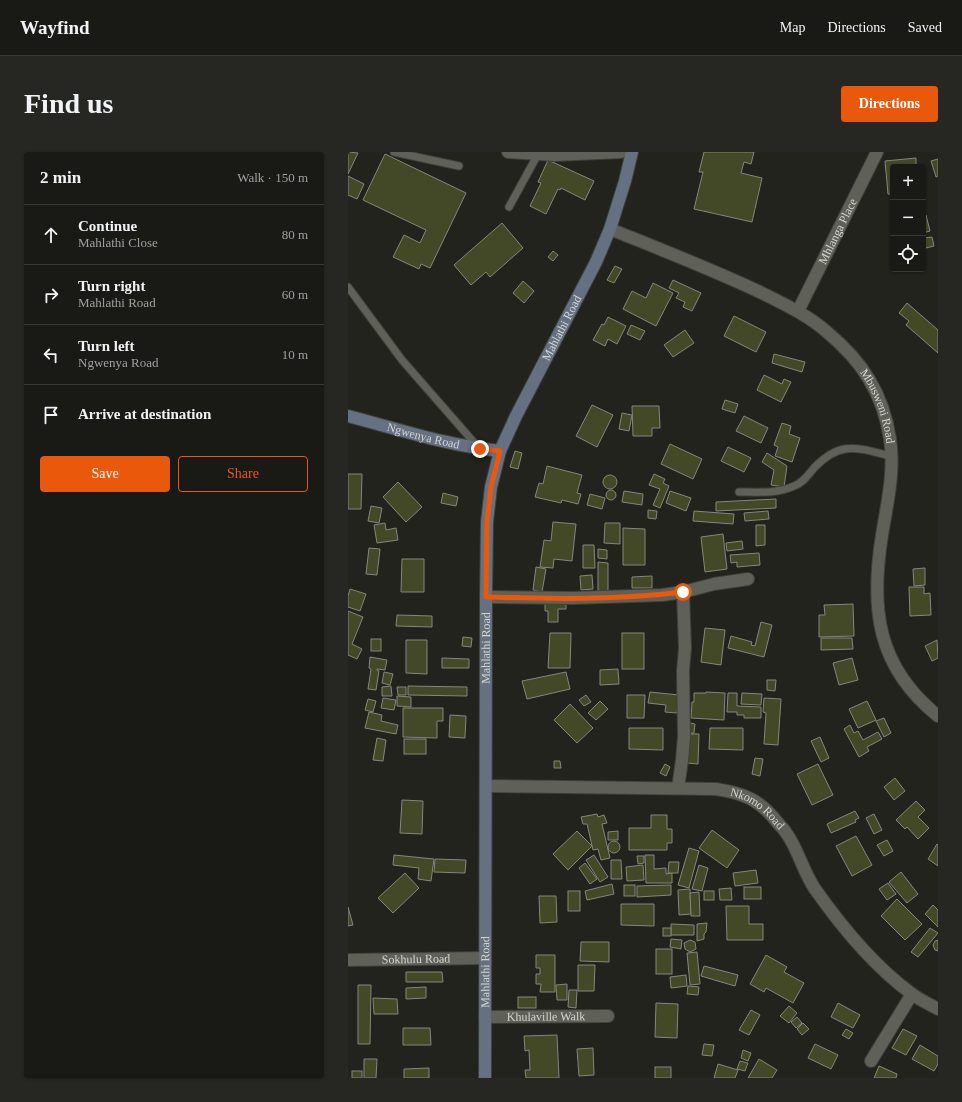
<!DOCTYPE html>
<html lang="en">
<head>
<meta charset="utf-8">
<style>
	body { margin:0; font-family:"Times New Roman",serif; background:#262722; color:#f1f3f6 }
	.controls { position:absolute; right:12px; top:12px; display:grid; overflow:hidden; border-radius:4px; box-shadow:0 1px 3px #0004 }
	.controls button { width:36px; height:36px; display:grid; place-items:center; padding:0; border:0; border-bottom:1px solid #373834; background:#191a15; color:#f1f3f6; font:20px sans-serif }
	.stop { position:absolute; width:12px; height:12px; margin:-9px; border:3px solid #ea580c; border-radius:50%; background:#fff }
	.stop.end { background:#ea580c; border-color:#fff; box-shadow:0 1px 4px #0008 }
	.list { margin:0; padding:0; list-style:none }
	h2 { display:flex; justify-content:space-between; align-items:center; height:52px; margin:0; padding:0 16px; font-size:17px }
	h2 small { font-size:13px; font-weight:400; color:#9fa1a0 }
	.list li { display:grid; grid-template-columns:26px 1fr auto; gap:12px; align-items:center; box-sizing:border-box; height:60px; padding:0 16px; border-top:1px solid #373834 }
	.list b { display:block; font-size:15px; white-space:nowrap }
	.list p { margin:0; font-size:13px; white-space:nowrap; color:#9fa1a0 }
	.list em { font-size:13px; font-style:normal; color:#9fa1a0 }
	.actions { display:flex; gap:8px; padding:12px 16px }
	.actions a { flex:1; padding:9px 0; border:1px solid #ea580c; border-radius:4px; text-align:center; font-size:14px; color:#ea580c }
	.actions .main { background:#ea580c; color:#fff }
	.icon { flex:none; width:22px; height:22px; fill:none; stroke:currentColor; stroke-width:2; stroke-linecap:round; stroke-linejoin:round }
	.map { position:relative; flex:none; width:590px; height:926px; overflow:hidden; border-radius:4px }
	header { display:flex; align-items:center; gap:24px; box-sizing:border-box; height:56px; padding:0 20px; background:#191a15; border-bottom:1px solid #373834 }
	header strong { font-size:19px }
	nav { display:flex; gap:22px; margin-inline-start:auto; font-size:14px }
	.intro { display:flex; align-items:center; justify-content:space-between; box-sizing:border-box; height:96px; padding:0 24px }
	h1 { margin:0; font-size:28px }
	.button { padding:10px 18px; border-radius:4px; background:#ea580c; color:#fff; font-size:14px; font-weight:700 }
	main { display:flex; gap:24px; padding:0 24px }
	aside { flex:1; background:#191a15; border-radius:4px; box-shadow:0 1px 3px #0004 }
	.map>svg:first-child { display:block }
	.building { fill:#434926; stroke:#85867e }
	.lines { fill:none; stroke-linecap:round; stroke-linejoin:round }
	.lane-casing { stroke:#3f403b; stroke-width:9 }
	.street-casing { stroke:#3f403b; stroke-width:14 }
	.secondary-casing { stroke:#3f403b; stroke-width:14 }
	.lane { stroke:#5f6159; stroke-width:7 }
	.street { stroke:#5f6159; stroke-width:12 }
	.secondary { stroke:#657183; stroke-width:12 }
	.route { stroke:#ea580c; stroke-width:5 }
	.labels { text-anchor:middle; dominant-baseline:central; stroke-width:4; stroke-linejoin:round; paint-order:stroke }
	.street-label { font-size:12px; fill:#d4d5d0; stroke:#181912 }
</style>
</head>
<body>
<header>
<strong>Wayfind</strong>
<nav><a>Map</a><a>Directions</a><a>Saved</a></nav>
</header>
<div class="intro"><h1>Find us</h1><a class="button">Directions</a></div>
<main>
<aside>
<h2>2 min<small>Walk · 150 m</small></h2>
<ul class="list">
<li><svg class="icon" aria-label="ahead" viewBox="0 0 24 24"><path d="M12 20V5M6 11l6-6 6 6"/></svg><div><b>Continue</b><p>Mahlathi Close</p></div><em>80 m</em></li>
<li><svg class="icon" aria-label="right" viewBox="0 0 24 24"><path d="M7 20v-9h11M14 6l5 5-5 5"/></svg><div><b>Turn right</b><p>Mahlathi Road</p></div><em>60 m</em></li>
<li><svg class="icon" aria-label="left" viewBox="0 0 24 24"><path d="M17 20v-9H6M10 6l-5 5 5 5"/></svg><div><b>Turn left</b><p>Ngwenya Road</p></div><em>10 m</em></li>
<li><svg class="icon" aria-label="arrive" viewBox="0 0 24 24"><path d="M6 21V4h12l-3 4 3 4H6"/></svg><div><b>Arrive at destination</b></div></li>
</ul>
<div class="actions"><a class="main">Save</a><a>Share</a></div>
</aside>
<div class="map">
<svg width="590" height="926" viewBox="0 0 590 926">
	<rect width="100%" height="100%" fill="#21231c"/>
	<!-- building -->
	<g class="building">
		<polygon points="0,0 10,1 0,22"/>
		<polygon points="356,0 406,0 403,12 396,10 393,21 414,26 404,70 346,57 355,20 351,20"/>
		<polygon points="37,2 118,41 82,116 73,112 71,117 45,105 56,83 72,91 78,78 15,48"/>
		<polygon points="568,6 568,15 545,15 545,42 540,42 537,9"/>
		<polygon points="590,7 590,24 588,25 583,9"/>
		<polygon points="200,8 246,29 237,48 213,36 212,38 210,37 198,62 182,54 193,31 190,30"/>
		<polygon points="0,24 16,32 9,47 0,43"/>
		<polygon points="575,63 578,63 582,79 575,81"/>
		<polygon points="154,71 175,96 142,125 138,120 123,133 106,113"/>
		<polygon points="584,85 586,94 578,96 576,86"/>
		<polygon points="205,99 210,103 205,109 200,105"/>
		<polygon points="267,114 274,117 266,131 259,128"/>
		<polygon points="325,128 353,141 344,159 335,155 337,150 328,146 331,141 321,136"/>
		<polygon points="175,129 186,139 176,151 165,141"/>
		<polygon points="305,131 325,141 308,174 275,157 284,139 298,146"/>
		<polygon points="559,151 590,178 590,201 558,173 561,169 551,161"/>
		<polygon points="386,164 418,180 408,200 376,184"/>
		<polygon points="260,165 278,174 269,192 260,187 257,194 245,188 254,172 256,173"/>
		<polygon points="283,173 297,179 292,188 279,182"/>
		<polygon points="337,178 346,191 325,205 316,193"/>
		<polygon points="426,202 457,210 454,220 424,211"/>
		<polygon points="416,223 434,232 436,227 443,230 433,250 409,238"/>
		<polygon points="377,248 390,252 387,261 374,257"/>
		<polygon points="244,253 265,263 249,295 228,284"/>
		<polygon points="284,254 311,254 312,276 304,276 304,284 285,284"/>
		<polygon points="274,261 284,263 281,279 271,277"/>
		<polygon points="396,264 420,276 413,291 388,279"/>
		<polygon points="434,271 443,274 441,282 452,286 444,310 427,304 430,295 426,293"/>
		<polygon points="322,292 354,307 345,327 313,312"/>
		<polygon points="380,295 403,306 396,320 373,309"/>
		<polygon points="167,299 174,301 170,317 162,315"/>
		<polygon points="419,301 439,314 436,335 423,333 426,318 414,310"/>
		<polygon points="199,314 234,323 229,341 233,342 230,352 214,348 213,351 187,345 191,331 195,332"/>
		<polygon points="0,322 14,322 13,357 0,357"/>
		<polygon points="306,322 317,327 315,331 321,334 312,356 305,353 312,337 301,333"/>
		<circle cx="262" cy="330" r="7"/>
		<polygon points="50,330 74,355 58,370 35,345"/>
		<circle cx="263" cy="343" r="5"/>
		<polygon points="276,339 295,342 294,353 274,350"/>
		<polygon points="322,339 343,346 338,359 318,351"/>
		<polygon points="95,341 110,345 108,354 93,351"/>
		<polygon points="242,342 257,346 254,357 239,353"/>
		<polygon points="428,347 428,356 368,359 368,350"/>
		<polygon points="23,354 34,356 31,371 20,369"/>
		<polygon points="300,358 309,359 308,367 300,366"/>
		<polygon points="346,359 386,362 385,372 345,369"/>
		<polygon points="420,359 421,367 397,369 396,361"/>
		<polygon points="205,370 228,372 224,409 206,407 205,416 192,415 196,388 203,389"/>
		<polygon points="37,371 38,378 48,376 50,388 29,391 26,373"/>
		<polygon points="257,371 272,371 272,392 256,391"/>
		<polygon points="408,373 417,373 417,393 408,394"/>
		<polygon points="275,376 297,377 297,413 275,413"/>
		<polygon points="375,382 379,417 357,420 353,385"/>
		<polygon points="394,389 395,397 379,399 378,391"/>
		<polygon points="235,393 246,393 247,416 235,416"/>
		<polygon points="21,396 32,397 29,423 18,422"/>
		<polygon points="250,397 259,398 259,407 250,406"/>
		<polygon points="411,401 412,413 389,415 389,410 383,411 382,403"/>
		<polygon points="54,407 76,407 76,440 53,440"/>
		<polygon points="250,410 260,411 260,439 250,439"/>
		<polygon points="188,415 198,417 194,440 185,438"/>
		<polygon points="577,416 577,433 566,434 565,417"/>
		<polygon points="244,423 245,437 233,438 232,424"/>
		<polygon points="304,424 304,436 284,436 284,425"/>
		<polygon points="561,435 576,435 576,442 582,441 583,463 562,464"/>
		<polygon points="2,437 18,442 12,459 0,455 0,444"/>
		<polygon points="197,451 218,451 218,457 210,457 210,470 200,470 200,459 197,459"/>
		<polygon points="505,452 506,484 471,485 471,463 477,463 476,453"/>
		<polygon points="0,459 15,465 4,492 14,497 9,507 0,503"/>
		<polygon points="49,463 84,464 84,475 48,474"/>
		<polygon points="413,470 424,473 416,505 380,496 383,484 404,490 403,493 407,494"/>
		<polygon points="357,476 377,478 373,513 353,510"/>
		<polygon points="202,481 223,481 222,516 200,516"/>
		<rect x="274" y="481" width="22" height="36"/>
		<polygon points="115,485 124,486 123,495 114,494"/>
		<polygon points="473,486 504,486 505,497 473,498"/>
		<rect x="23" y="487" width="10" height="12"/>
		<polygon points="58,488 79,488 79,522 58,521"/>
		<polygon points="589,488 590,506 584,509 577,494"/>
		<polygon points="22,505 39,508 37,518 29,517 29,518 31,519 28,538 20,537 23,517 21,516"/>
		<polygon points="94,506 121,507 121,516 94,516"/>
		<polygon points="504,506 510,528 491,533 485,511"/>
		<polygon points="270,517 271,532 252,533 252,518"/>
		<polygon points="36,520 45,522 42,533 34,531"/>
		<polygon points="218,520 222,537 179,547 174,529"/>
		<polygon points="419,528 428,528 427,539 419,538"/>
		<polygon points="43,534 44,544 34,544 34,535"/>
		<polygon points="60,534 119,535 119,544 60,543"/>
		<polygon points="49,535 58,535 58,543 50,543"/>
		<polygon points="302,540 331,543 329,561 317,560 318,553 300,551"/>
		<polygon points="358,540 377,541 376,568 343,566 344,550 346,550 346,541 358,541"/>
		<polygon points="380,541 389,541 389,554 413,555 413,566 396,566 396,563 389,563 389,560 379,560"/>
		<polygon points="394,541 414,542 413,553 393,552"/>
		<polygon points="238,543 243,550 236,554 231,548"/>
		<polygon points="279,543 297,543 296,566 279,566"/>
		<polygon points="49,544 63,545 63,555 49,554"/>
		<polygon points="35,546 48,548 46,558 33,556"/>
		<polygon points="416,546 433,547 430,593 416,592 418,561 415,560"/>
		<polygon points="20,547 28,549 25,560 17,558"/>
		<polygon points="252,549 260,557 248,568 240,561"/>
		<polygon points="519,549 528,568 510,576 501,557"/>
		<polygon points="222,552 245,576 229,591 206,568"/>
		<polygon points="55,556 95,556 95,569 89,569 89,586 55,585"/>
		<polygon points="21,560 34,563 33,569 50,573 48,582 17,576"/>
		<polygon points="102,563 118,564 117,586 101,585"/>
		<polygon points="536,566 543,581 536,585 528,569"/>
		<polygon points="342,571 347,572 346,581 341,581"/>
		<polygon points="502,573 506,581 510,579 515,588 530,580 534,587 519,595 521,599 511,605 496,577"/>
		<polygon points="281,576 315,576 315,598 281,597"/>
		<polygon points="362,576 395,576 395,598 361,597"/>
		<polygon points="341,582 351,582 350,612 339,611"/>
		<polygon points="472,585 481,606 473,610 463,589"/>
		<polygon points="29,586 38,588 35,609 25,608"/>
		<rect x="56" y="587" width="22" height="15"/>
		<polygon points="407,606 415,607 412,624 404,622"/>
		<polygon points="206,609 212,609 213,616 206,616"/>
		<polygon points="317,612 322,615 318,624 312,621"/>
		<polygon points="470,612 485,643 464,653 449,622"/>
		<polygon points="547,626 557,639 546,648 536,635"/>
		<polygon points="54,648 75,649 74,682 52,681"/>
		<polygon points="568,649 577,658 570,665 581,676 570,687 559,675 557,677 548,668"/>
		<polygon points="507,659 511,666 507,668 508,670 483,681 479,672"/>
		<polygon points="249,662 250,665 256,663 259,671 254,672 262,706 253,708 250,697 245,698 239,672 235,672 233,665"/>
		<polygon points="526,662 534,678 526,682 518,666"/>
		<polygon points="303,663 319,663 319,677 324,677 324,691 319,691 319,698 281,698 281,676 303,676"/>
		<polygon points="364,678 391,698 379,716 351,696"/>
		<polygon points="229,679 244,694 220,718 205,702"/>
		<polygon points="270,679 270,688 260,688 260,680"/>
		<polygon points="508,684 524,713 504,724 488,694"/>
		<polygon points="539,688 545,699 536,704 529,693"/>
		<circle cx="266" cy="695" r="6"/>
		<polygon points="589,692 590,693 590,714 580,707"/>
		<polygon points="341,696 351,699 341,736 330,733"/>
		<polygon points="46,703 86,707 83,729 70,727 71,716 45,713"/>
		<polygon points="246,703 260,725 252,730 238,708"/>
		<polygon points="297,703 306,703 306,717 318,716 318,722 324,721 324,731 298,731"/>
		<polygon points="289,704 296,704 296,711 290,712"/>
		<polygon points="87,707 118,708 117,721 86,720"/>
		<polygon points="263,708 273,708 274,727 263,727"/>
		<polygon points="321,710 331,710 330,721 320,721"/>
		<polygon points="237,711 249,727 242,732 231,716"/>
		<polygon points="295,713 296,728 279,729 278,715"/>
		<polygon points="351,713 360,716 354,739 344,737"/>
		<polygon points="408,718 410,731 387,734 385,721"/>
		<polygon points="553,720 570,742 559,751 541,730"/>
		<polygon points="57,721 71,736 45,761 30,746"/>
		<polygon points="540,731 548,742 539,748 531,737"/>
		<polygon points="264,732 266,742 239,748 237,739"/>
		<rect x="276" y="733" width="11" height="11"/>
		<polygon points="323,733 323,743 289,745 289,734"/>
		<rect x="396" y="735" width="17" height="12"/>
		<polygon points="383,736 384,748 372,748 371,737"/>
		<polygon points="342,737 343,762 331,763 330,738"/>
		<rect x="220" y="739" width="12" height="20"/>
		<rect x="356" y="739" width="10" height="9"/>
		<polygon points="351,740 352,764 343,764 342,741"/>
		<polygon points="191,744 208,744 209,770 192,771"/>
		<polygon points="549,747 574,772 557,788 533,764"/>
		<polygon points="273,752 306,752 306,774 273,773"/>
		<polygon points="585,753 590,758 590,775 577,762"/>
		<polygon points="378,754 401,754 401,772 415,772 415,788 379,788"/>
		<polygon points="0,755 5,773 0,774"/>
		<polygon points="359,771 358,780 356,782 356,787 349,789 349,772"/>
		<polygon points="323,772 346,773 346,783 323,783"/>
		<rect x="315" y="776" width="8" height="8"/>
		<polygon points="582,776 590,781 570,805 563,800"/>
		<polygon points="323,787 334,788 333,797 322,795"/>
		<polygon points="342,788 347,790 348,797 342,800 337,797 336,791"/>
		<polygon points="590,788 590,799 587,798 585,793 587,789"/>
		<polygon points="233,790 261,790 261,810 232,809"/>
		<rect x="308" y="797" width="16" height="25"/>
		<polygon points="349,800 352,832 342,833 339,801"/>
		<polygon points="188,803 207,803 207,840 192,840 193,832 188,832 188,822 192,822 192,816 188,816"/>
		<polygon points="418,803 439,815 436,820 456,831 445,851 418,836 416,840 402,832"/>
		<polygon points="230,813 247,813 246,839 230,839"/>
		<polygon points="356,814 390,823 387,834 353,824"/>
		<polygon points="58,820 94,820 95,830 58,830"/>
		<polygon points="338,823 339,834 323,836 322,825"/>
		<polygon points="219,832 219,848 209,848 208,833"/>
		<polygon points="10,833 23,833 22,892 10,892"/>
		<polygon points="340,834 351,835 350,843 339,842"/>
		<polygon points="78,835 78,846 58,847 58,836"/>
		<polygon points="221,838 229,838 228,856 220,855"/>
		<rect x="170" y="845" width="18" height="11"/>
		<polygon points="25,846 49,847 50,862 26,862"/>
		<polygon points="308,851 330,852 329,886 307,885"/>
		<polygon points="490,851 512,863 505,876 483,865"/>
		<polygon points="441,854 449,861 441,871 432,864"/>
		<polygon points="403,858 412,863 401,883 391,878"/>
		<polygon points="449,865 454,871 448,876 443,870"/>
		<polygon points="455,871 461,877 454,883 449,877"/>
		<polygon points="55,876 82,876 83,893 55,893"/>
		<polygon points="498,877 505,881 501,887 494,883"/>
		<polygon points="555,877 569,884 558,903 544,896"/>
		<polygon points="209,883 211,926 178,926 177,918 182,918 181,898 177,899 176,884"/>
		<polygon points="356,892 366,893 364,904 354,903"/>
		<polygon points="467,892 490,903 483,917 460,906"/>
		<polygon points="572,893 590,904 590,912 586,919 564,907"/>
		<polygon points="245,896 246,923 231,924 229,897"/>
		<polygon points="395,898 403,901 400,909 393,906"/>
		<polygon points="16,907 29,907 28,926 16,926"/>
		<polygon points="411,907 429,918 424,926 400,926"/>
		<polygon points="392,909 400,911 397,919 389,917"/>
		<polygon points="370,912 390,918 387,926 366,926"/>
		<polygon points="531,914 549,922 548,926 526,926"/>
		<rect x="307" y="915" width="16" height="11"/>
		<polygon points="81,916 81,926 56,926 56,917"/>
		<rect x="4" y="919" width="10" height="7"/>
	</g>
	<g class="lines">
		<!-- lane casing -->
		<g class="lane-casing">
			<g id="lane">
				<polyline points="46,0 111,14"/>
				<polyline points="161,55 190,2"/>
				<polyline points="0,135 54,208 130,295"/>
				<path d="M391 340C409 340 429 342 446 334 455 331 460 323 466 316 493 288 509 296 543 304"/>
			</g>
		</g>
		<!-- street casing -->
		<g class="street-casing">
			<g id="street">
				<polyline points="160,0 207,3 273,0"/>
				<path id="s1" d="M262 77C314 98 366 118 416 142 438 153 461 164 479 180 514 209 535 241 542 287 547 319 539 352 534 383 522 457 529 515 590 564"/>
				<path id="s2" d="M450 159 529 0"/>
				<polyline points="138,445 225,446 314,443 335,440 366,432 400,427"/>
				<path id="s3" d="M139 634 368 637C396 641 412 648 430 671 434 675 438 680 441 685 451 701 456 721 467 737 493 774 527 815 564 842 572 848 581 852 590 857"/>
				<polyline points="330,636 334,608 336,585 335,519 337,496 335,440"/>
				<path id="s4" d="M0 808 137 806"/>
				<path id="s5" d="M137 865 260 864"/>
				<polyline points="523,909 564,842"/>
			</g>
		</g>
		<!-- secondary casing -->
		<g class="secondary-casing">
			<g id="secondary">
				<path id="s6" d="M0 264C50 277 101 294 152 299"/>
				<path id="s7" d="M137 926 138 445 139 370 143 335 152 299 168 264 248 110 262 77 277 29 284 0"/>
			</g>
		</g>
		<!-- lane -->
		<use href="#lane" class="lane"/>
		<!-- street -->
		<use href="#street" class="street"/>
		<!-- secondary -->
		<use href="#secondary" class="secondary"/>
	</g>
	<g class="lines">
		<!-- route -->
		<path class="route" d="M132 297 152 299 143 335 139 370 138 445C204 447 270 448 335 440"/>
	</g>
	<g class="labels">
		<!-- street labels -->
		<g class="street-label">
			<text stroke="none"><textPath href="#s2" startOffset="89">Mhlanga Place</textPath></text>
			<text stroke="none"><textPath href="#s7" startOffset="766">Mahlathi Road</textPath></text>
			<text stroke="none"><textPath href="#s1" startOffset="333">Mbusweni Road</textPath></text>
			<text stroke="none"><textPath href="#s6" startOffset="78">Ngwenya Road</textPath></text>
			<text stroke="none"><textPath href="#s7" startOffset="430">Mahlathi Road</textPath></text>
			<text stroke="none"><textPath href="#s3" startOffset="276">Nkomo Road</textPath></text>
			<text stroke="none"><textPath href="#s4" startOffset="68">Sokhulu Road</textPath></text>
			<text stroke="none"><textPath href="#s7" startOffset="106">Mahlathi Road</textPath></text>
			<text stroke="none"><textPath href="#s5" startOffset="61">Khulaville Walk</textPath></text>
		</g>
	</g>
</svg>
<div class="controls">
<button>+</button>
<button>−</button>
<button><svg class="icon" aria-label="locate" viewBox="0 0 24 24"><circle cx="12" cy="12" r="6"/><path d="M12 2v4M12 18v4M2 12h4M18 12h4"/></svg></button>
</div>
<div class="stop" style="left:335px;top:440px"></div>
<div class="stop end" style="left:132px;top:297px"></div>
</div>
</main>
</body>
</html>
